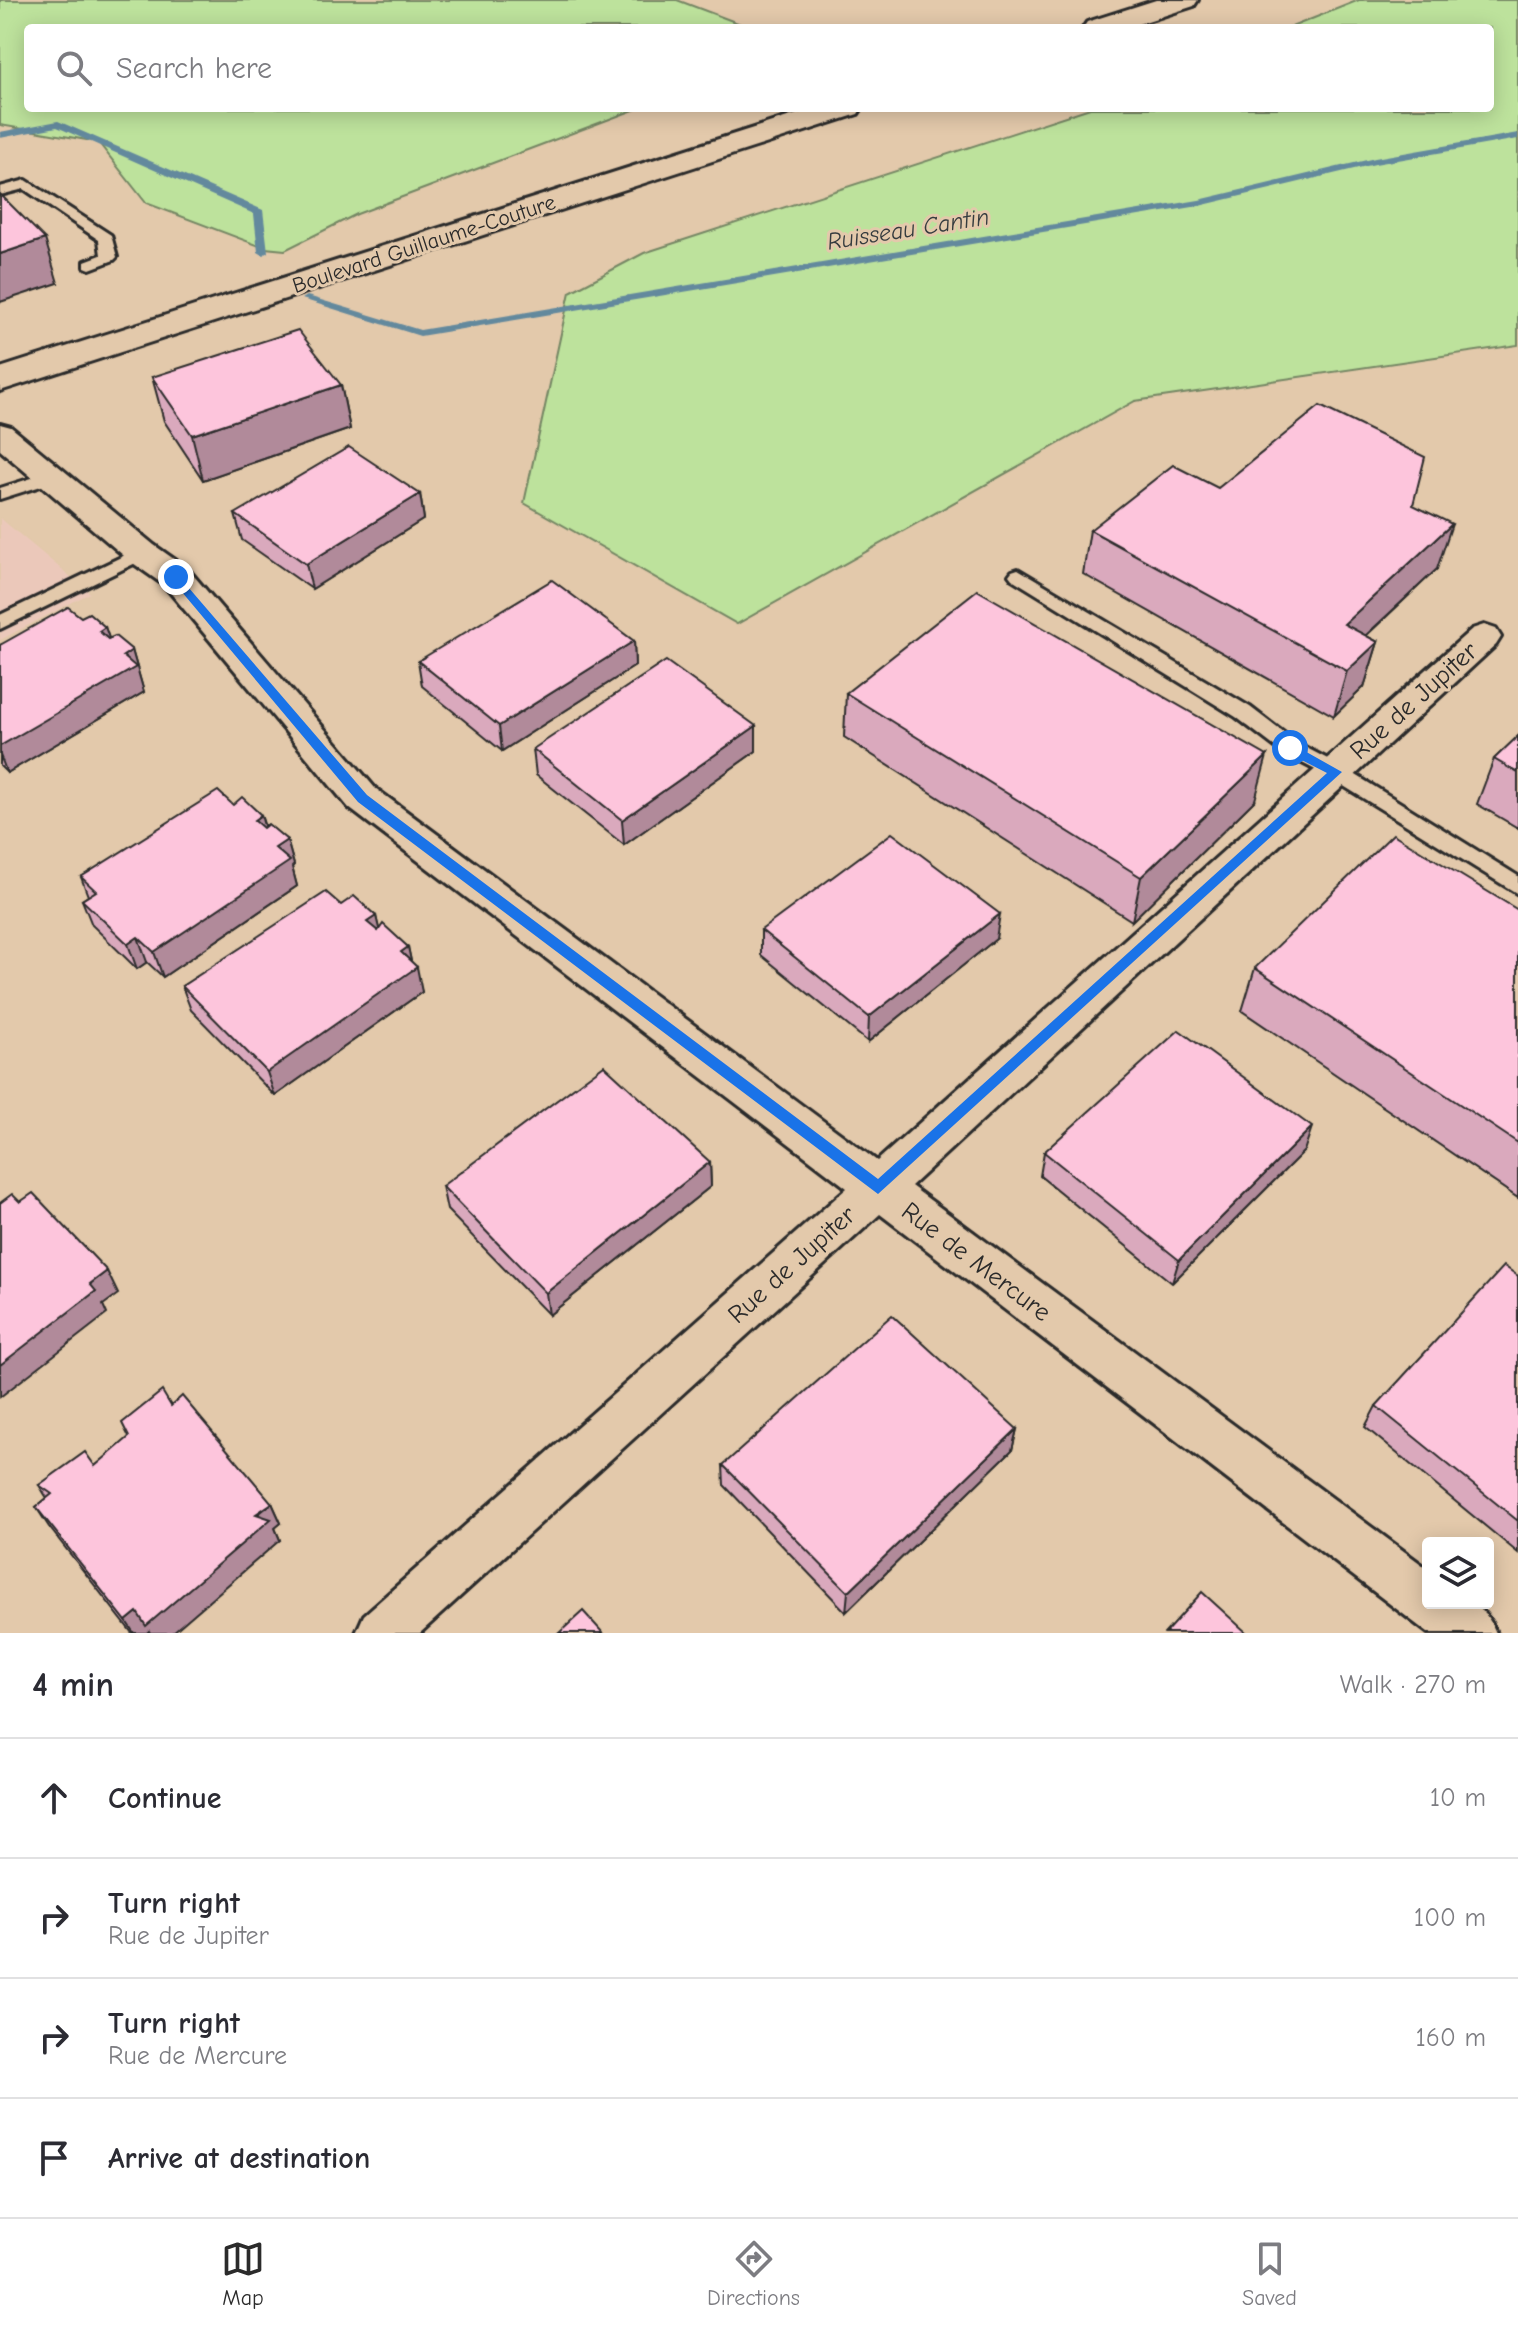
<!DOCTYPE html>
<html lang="en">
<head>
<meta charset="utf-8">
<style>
	body { margin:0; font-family:"Comic Neue",sans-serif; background:#f7f7f7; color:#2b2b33 }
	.controls { position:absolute; right:24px; bottom:24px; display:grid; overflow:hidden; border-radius:8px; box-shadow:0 4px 20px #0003 }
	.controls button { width:72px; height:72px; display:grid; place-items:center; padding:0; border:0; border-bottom:2px solid #e1e1e2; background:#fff; color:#2b2b33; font:40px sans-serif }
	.stop { position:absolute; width:24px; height:24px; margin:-18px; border:6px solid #1a73e8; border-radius:50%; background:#fff }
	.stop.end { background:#1a73e8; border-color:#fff; box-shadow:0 2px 8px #0008 }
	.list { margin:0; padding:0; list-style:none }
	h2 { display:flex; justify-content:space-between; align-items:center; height:104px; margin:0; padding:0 32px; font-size:34px }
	h2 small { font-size:26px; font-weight:400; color:#7c7c81 }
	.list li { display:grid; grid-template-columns:52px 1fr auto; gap:24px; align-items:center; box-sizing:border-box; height:120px; padding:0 32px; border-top:2px solid #e1e1e2 }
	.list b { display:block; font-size:30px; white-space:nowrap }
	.list p { margin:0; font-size:26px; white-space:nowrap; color:#7c7c81 }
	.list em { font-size:26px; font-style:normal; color:#7c7c81 }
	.icon { flex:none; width:44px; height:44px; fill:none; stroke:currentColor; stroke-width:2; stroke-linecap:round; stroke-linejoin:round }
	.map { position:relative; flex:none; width:1518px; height:1633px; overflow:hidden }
	.search { position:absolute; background:#fff; box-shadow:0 4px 20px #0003; left:24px; right:24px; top:24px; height:88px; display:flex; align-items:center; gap:20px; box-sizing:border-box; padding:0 28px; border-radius:8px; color:#7c7c81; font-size:30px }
	.sheet { height:584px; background:#fff }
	nav { display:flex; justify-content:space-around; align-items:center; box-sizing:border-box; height:112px; border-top:2px solid #e1e1e2; background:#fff; font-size:22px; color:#7c7c81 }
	nav a { display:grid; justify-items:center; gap:4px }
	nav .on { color:#2b2b2b }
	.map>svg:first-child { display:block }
	.built { fill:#ebc8ba }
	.green { fill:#bde29c; stroke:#748664; stroke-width:2 }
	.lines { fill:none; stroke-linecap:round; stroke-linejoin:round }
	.stream { fill:#63899d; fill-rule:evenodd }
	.service-casing { stroke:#2b2b2b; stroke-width:6 }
	.minor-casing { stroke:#2b2b2b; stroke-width:6 }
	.primary-casing { stroke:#2b2b2b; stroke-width:6 }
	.service { fill:#e3c9ab; fill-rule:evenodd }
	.minor { fill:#e3c9ab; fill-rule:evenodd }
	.primary { fill:#e3c9ab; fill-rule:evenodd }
	.wall { fill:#daa9bd; stroke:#2b2b2b; stroke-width:2 }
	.shaded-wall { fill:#b18a9a; stroke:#2b2b2b; stroke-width:2 }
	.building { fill:#fdc5dc; stroke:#2b2b2b; stroke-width:2 }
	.route { fill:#1a73e8 }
	.labels { text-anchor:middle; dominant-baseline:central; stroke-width:6; stroke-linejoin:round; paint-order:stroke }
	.far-street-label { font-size:22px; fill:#2b2b2b; stroke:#e3c9ab }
	.far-water-label { font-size:24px; font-style:italic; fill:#343b3e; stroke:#e3c9ab }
	.street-label { font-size:26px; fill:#2b2b2b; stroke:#e3c9ab }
</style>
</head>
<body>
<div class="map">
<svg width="1518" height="1633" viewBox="0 0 1518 1633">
	<rect width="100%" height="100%" fill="#e3c9ab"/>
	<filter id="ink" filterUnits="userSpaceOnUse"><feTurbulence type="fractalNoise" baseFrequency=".0125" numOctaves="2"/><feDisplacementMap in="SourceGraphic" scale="16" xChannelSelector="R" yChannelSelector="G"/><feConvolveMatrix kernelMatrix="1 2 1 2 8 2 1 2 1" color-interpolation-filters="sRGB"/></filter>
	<g filter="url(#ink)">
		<!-- built -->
		<polygon class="built" points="0,518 90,593 0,640"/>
		<!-- green -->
		<g class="green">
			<polygon points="0,0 677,0 751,28 28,28 28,108 639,108 357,214 285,250 265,248 146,203 98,142 0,125"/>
			<polygon points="1359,0 1518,0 1518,345 1135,401 737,624 524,503 570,292 644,253 1090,108 1490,108 1490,28 1289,28"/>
		</g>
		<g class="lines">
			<!-- stream -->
			<g class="stream">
				<polygon points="58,121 263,210 268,252 263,255 258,252 254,214 57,127 0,138 0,132"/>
				<polygon points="1518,133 1518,139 1375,164 1199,206 420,336 302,299 307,296 311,297 420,330 1199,200 1375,158"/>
			</g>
			<!-- service casing -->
			<g class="service-casing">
				<g id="service">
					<polygon points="26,180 111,235 117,257 114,260 90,269 85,267 85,261 101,255 99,240 24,189 0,195 0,187"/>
					<polygon points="51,472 57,473 59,477 57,481 0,499 0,488"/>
					<polygon points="142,547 151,553 148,557 0,629 0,615"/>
					<polygon points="1018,569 1250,707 1297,743 1343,767 1518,876 1518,894 1329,777 1283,753 1236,717 1012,579 1009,575 1012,571"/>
				</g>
			</g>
			<!-- minor casing -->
			<g class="minor-casing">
				<path id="minor" d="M0 424 11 427 154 545 188 569 375 788 877 1161 1472 629 1484 625 1496 629 1501 637 1496 645 911 1186 1428 1569V1603C1463 1603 1481 1596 1496 1633H1428L880 1214 420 1633H356L364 1615 847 1188 349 808 164 585 130 561 0 450Z"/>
			</g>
			<!-- primary casing -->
			<g class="primary-casing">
				<g id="primary">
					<polygon points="1156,0 1198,0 1194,6 1126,28 1083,28 1087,22"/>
					<polygon points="816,108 862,108 858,114 0,391 0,368"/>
				</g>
			</g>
			<!-- service -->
			<use href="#service" class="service"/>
			<!-- minor -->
			<use href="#minor" class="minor"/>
			<!-- primary -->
			<use href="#primary" class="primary"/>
		</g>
		<!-- wall -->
		<g class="wall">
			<polygon points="152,377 341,385 350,429 203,480 164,421"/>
			<polygon points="1218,488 1413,505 1437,569 1366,636 1378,642 1364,687 1334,716 1083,574 1090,530"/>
			<polygon points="420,494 424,519 312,589 242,540 235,514"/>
			<polygon points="81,617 105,627 109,639 132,650 144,692 7,773 0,766 0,645"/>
			<polygon points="634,641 635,666 502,751 422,686 418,661"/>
			<polygon points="846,693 1255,800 1132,921 844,737"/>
			<polygon points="756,726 756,751 624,845 536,775 533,749"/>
			<polygon points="1518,736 1518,828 1477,804 1494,759"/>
			<polygon points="233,805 261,815 265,827 287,840 294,865 292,867 297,886 163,977 147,962 137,969 92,925 82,900 88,896 81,877"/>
			<polygon points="341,905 376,916 379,930 408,947 411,962 422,992 275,1096 191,1010 182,986"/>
			<polygon points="1518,910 1518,1198 1242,1011 1255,968"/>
			<polygon points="761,930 996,939 868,1042 761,955"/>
			<polygon points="1304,1151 1172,1283 1040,1176 1044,1152"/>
			<polygon points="710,1162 711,1186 549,1315 447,1210 442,1186"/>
			<polygon points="1518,1276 1518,1553 1365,1427 1376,1406"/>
			<polygon points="171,1406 272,1503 281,1523 275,1528 280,1540 147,1633 132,1633 49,1527 36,1507 47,1498 39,1485 95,1466"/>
			<polygon points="1017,1429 1012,1450 846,1612 724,1485 723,1465"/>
		</g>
		<!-- shaded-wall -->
		<g class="shaded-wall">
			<polygon points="45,239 58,283 0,302 0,254"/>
			<polygon points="341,385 350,429 203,480 192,435"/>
			<polygon points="420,494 424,519 312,589 306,564"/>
			<polygon points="1452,524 1437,569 1335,664 1344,624"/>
			<polygon points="105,627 114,652 99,631"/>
			<polygon points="634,641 635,666 502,751 499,726"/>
			<polygon points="1378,642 1364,687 1334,716 1347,671"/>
			<polygon points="132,650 144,692 7,773 0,755 0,746 123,656"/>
			<polygon points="756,726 756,751 624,845 622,820"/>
			<polygon points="1267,756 1255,800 1132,921 1141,877"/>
			<polygon points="261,815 268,840 254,820"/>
			<polygon points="287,840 294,865 292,867 297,886 163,977 154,952 275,848"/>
			<polygon points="1000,914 996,939 868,1042 869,1017"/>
			<polygon points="376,916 382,941 367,922"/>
			<polygon points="138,937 147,962 137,969 128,944"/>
			<polygon points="408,947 413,970 417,967 422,992 275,1096 267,1072 401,952"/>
			<polygon points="1312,1127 1304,1151 1172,1283 1179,1260"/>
			<polygon points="710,1162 711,1186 549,1315 546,1293"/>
			<polygon points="107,1271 118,1294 103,1305 107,1314 0,1397 0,1365 90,1284"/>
			<polygon points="1017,1429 1012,1450 846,1612 848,1592"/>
			<polygon points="272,1503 281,1523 275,1528 280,1540 172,1633 150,1633 149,1631 147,1633 134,1633 126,1621"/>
		</g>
		<!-- building -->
		<g class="building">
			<polygon points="0,194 45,239 0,254"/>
			<polygon points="298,330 341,385 192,435 152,377"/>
			<polygon points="1320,406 1425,457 1413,505 1452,524 1344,624 1378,642 1347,671 1090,530 1173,465 1218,488"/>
			<polygon points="349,447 420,494 306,564 235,514"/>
			<polygon points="552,580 634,641 499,726 418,661"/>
			<polygon points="977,590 1267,756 1141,877 846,693"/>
			<polygon points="68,607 81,617 89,613 105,627 99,631 108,639 115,636 132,650 123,656 136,667 0,746 0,645"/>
			<polygon points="666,661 756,726 622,820 533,749"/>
			<polygon points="1518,736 1518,773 1494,759"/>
			<polygon points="218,791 233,805 242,797 261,815 254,820 263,828 268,824 287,840 275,848 290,861 154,952 138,937 128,944 82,900 96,891 81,877"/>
			<polygon points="892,833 1000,914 869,1017 761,930"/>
			<polygon points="1393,834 1518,910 1518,1143 1255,968"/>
			<polygon points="326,892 341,905 354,896 376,916 367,922 378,931 383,924 408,947 401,952 417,967 267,1072 182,986"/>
			<polygon points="1179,1030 1312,1127 1179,1260 1044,1152"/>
			<polygon points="604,1065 710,1162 546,1293 442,1186"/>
			<polygon points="33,1193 107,1271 90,1284 96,1291 0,1365 0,1203 12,1194 20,1202"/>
			<polygon points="1504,1266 1518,1276 1518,1521 1376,1406"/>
			<polygon points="892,1315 1017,1429 848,1592 723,1465"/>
			<polygon points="162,1391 171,1406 182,1396 272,1503 256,1514 271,1519 146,1626 137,1612 126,1621 36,1507 52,1494 39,1485 85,1452 95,1466 129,1437 122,1423"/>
			<polygon points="1202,1592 1247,1633 1165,1633"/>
			<polygon points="583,1611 603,1633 559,1633"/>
		</g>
	</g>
	<!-- route -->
	<polygon class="route" points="176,573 367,795 878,1179 1327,773 1286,752 1286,745 1294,745 1342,772 878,1194 358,802 171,579 170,577"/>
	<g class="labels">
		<!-- far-street labels -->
		<g class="far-street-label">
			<text transform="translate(424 244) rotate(-18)">Boulevard Guillaume-Couture</text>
		</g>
		<!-- far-water labels -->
		<g class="far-water-label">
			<text transform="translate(908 229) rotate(-9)">Ruisseau Cantin</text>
		</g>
		<!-- street labels -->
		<g class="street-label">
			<text transform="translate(1414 701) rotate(-42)">Rue de Jupiter</text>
			<text transform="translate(976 1262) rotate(37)">Rue de Mercure</text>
			<text transform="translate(792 1265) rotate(-42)">Rue de Jupiter</text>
		</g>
	</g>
</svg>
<div class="controls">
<button><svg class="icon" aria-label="layers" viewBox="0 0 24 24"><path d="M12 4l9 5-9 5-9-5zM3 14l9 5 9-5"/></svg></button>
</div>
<div class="stop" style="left:1290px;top:748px"></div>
<div class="stop end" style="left:176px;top:577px"></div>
<div class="search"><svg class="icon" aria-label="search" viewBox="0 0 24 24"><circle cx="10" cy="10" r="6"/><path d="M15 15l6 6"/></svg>Search here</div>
</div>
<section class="sheet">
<h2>4 min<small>Walk · 270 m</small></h2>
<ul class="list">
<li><svg class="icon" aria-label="ahead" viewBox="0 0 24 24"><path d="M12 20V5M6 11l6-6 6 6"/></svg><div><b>Continue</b></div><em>10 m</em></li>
<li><svg class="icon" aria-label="right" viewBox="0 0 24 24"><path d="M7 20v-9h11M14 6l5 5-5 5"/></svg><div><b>Turn right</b><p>Rue de Jupiter</p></div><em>100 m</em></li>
<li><svg class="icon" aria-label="right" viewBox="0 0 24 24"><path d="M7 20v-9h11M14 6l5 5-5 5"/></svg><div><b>Turn right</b><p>Rue de Mercure</p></div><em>160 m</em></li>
<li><svg class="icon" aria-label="arrive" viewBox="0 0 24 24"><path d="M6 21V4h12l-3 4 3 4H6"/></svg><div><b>Arrive at destination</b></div></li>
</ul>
</section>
<nav>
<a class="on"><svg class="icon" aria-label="map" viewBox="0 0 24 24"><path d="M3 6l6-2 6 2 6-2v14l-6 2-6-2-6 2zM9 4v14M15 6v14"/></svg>Map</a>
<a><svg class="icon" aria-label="directions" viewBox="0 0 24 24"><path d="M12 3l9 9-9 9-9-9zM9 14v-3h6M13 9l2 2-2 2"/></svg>Directions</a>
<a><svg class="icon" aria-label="saved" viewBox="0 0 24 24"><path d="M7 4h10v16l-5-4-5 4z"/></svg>Saved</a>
</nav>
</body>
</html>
